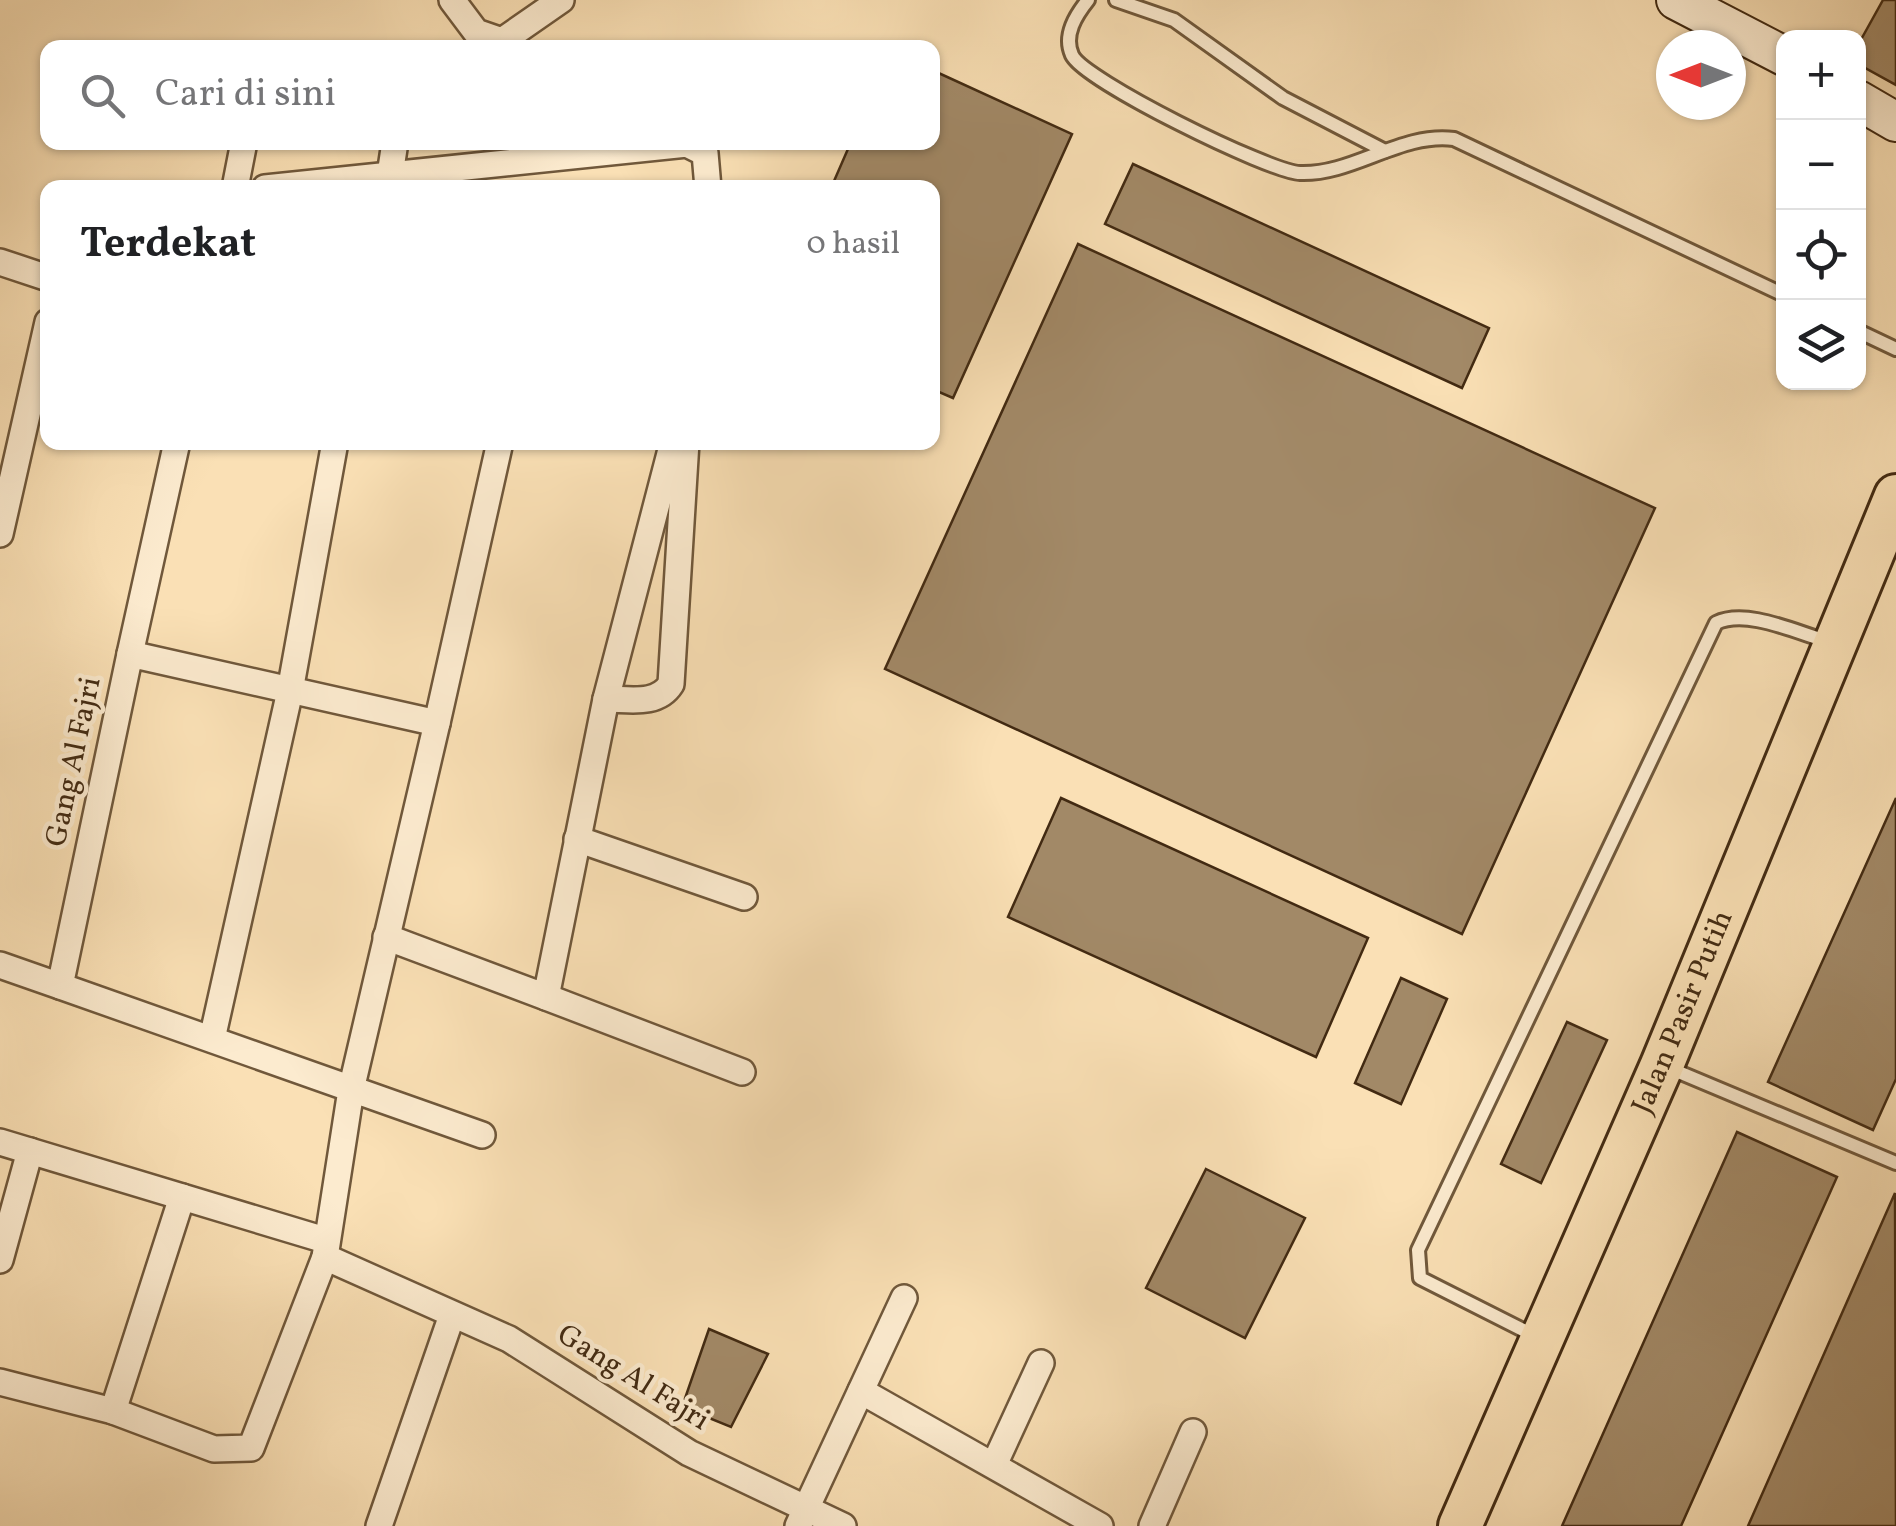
<!DOCTYPE html>
<html lang="id">
<head>
<meta charset="utf-8">
<style>
	body { margin:0; font-family:Vollkorn,serif; background:#f2f2f2; color:#202124 }
	.controls { position:absolute; right:30px; top:30px; display:grid; overflow:hidden; border-radius:20px; box-shadow:0 2px 8px #0004 }
	.controls button { width:90px; height:90px; display:grid; place-items:center; padding:0; border:0; border-bottom:2px solid #e0e0e0; background:#fff; color:#202124; font:50px sans-serif }
	.compass { position:absolute; left:1656px; top:30px; width:90px; height:90px; border-radius:50%; background:#fff; box-shadow:0 2px 8px #0004; rotate:270deg }
	.list { margin:0; padding:0; list-style:none }
	h2 { display:flex; justify-content:space-between; align-items:center; height:130px; margin:0; padding:0 40px; font-size:42px }
	h2 small { font-size:32px; font-weight:400; color:#757577 }
	.icon { flex:none; width:55px; height:55px; fill:none; stroke:currentColor; stroke-width:2; stroke-linecap:round; stroke-linejoin:round }
	.map { position:relative; flex:none; width:1896px; height:1526px; overflow:hidden }
	.search { position:absolute; background:#fff; box-shadow:0 2px 8px #0004; left:40px; top:40px; width:900px; height:110px; display:flex; align-items:center; gap:25px; box-sizing:border-box; padding:0 35px; border-radius:20px; color:#757577; font-size:38px }
	.panel { position:absolute; background:#fff; box-shadow:0 2px 8px #0004; left:40px; top:180px; width:900px; height:270px; border-radius:20px }
	.map>svg:first-child { display:block }
	.building { fill:#a28967; stroke:#422a12; stroke-width:2.5 }
	.lines { fill:none; stroke-linecap:round; stroke-linejoin:round }
	.service-casing { stroke:#70583b; stroke-width:18 }
	.minor-casing { stroke:#70583b; stroke-width:30 }
	.secondary-casing { stroke:#422a12; stroke-width:42 }
	.trunk-casing { stroke:#422a12; stroke-width:48 }
	.service { stroke:#fcebcf; stroke-width:12 }
	.minor { stroke:#fcebcf; stroke-width:25 }
	.secondary { stroke:#fcebcf; stroke-width:38 }
	.trunk { stroke:#fae0b5; stroke-width:42 }
	.labels { text-anchor:middle; dominant-baseline:central; stroke-width:9; stroke-linejoin:round; paint-order:stroke }
	.street-label { font-size:30px; fill:#422a12; stroke:#fcebcf }
</style>
</head>
<body>
<div class="map">
<svg width="1896" height="1526" viewBox="0 0 1896 1526">
	<rect width="100%" height="100%" fill="#fae0b5"/>
	<filter id="stains"><feTurbulence type="fractalNoise" baseFrequency=".002" numOctaves="4"/><feColorMatrix values="0 0 0 0 .2 0 0 0 0 .09 0 0 0 0 .02 0 0 0 .5 -.17"/></filter>
	<radialGradient id="worn" r=".72"><stop offset=".6" stop-color="#630" stop-opacity="0"/><stop offset="1" stop-color="#630" stop-opacity=".3"/></radialGradient>
	<!-- building -->
	<g class="building">
		<polygon points="1883,0 1896,0 1896,85 1858,64 1858,45"/>
		<polygon points="932,70 1072,134 953,398 932,389 932,188 831,188 851,142 932,142"/>
		<polygon points="1133,164 1489,328 1462,388 1105,224"/>
		<polygon points="1078,244 1655,508 1462,934 885,669"/>
		<polygon points="1061,798 1368,938 1316,1057 1008,917"/>
		<polygon points="1896,798 1896,1079 1873,1130 1768,1082"/>
		<polygon points="1401,978 1447,999 1401,1104 1355,1083"/>
		<polygon points="1567,1022 1607,1040 1541,1183 1501,1164"/>
		<polygon points="1737,1132 1837,1177 1681,1526 1562,1526"/>
		<polygon points="1206,1169 1305,1218 1245,1338 1146,1288"/>
		<polygon points="1895,1193 1896,1526 1748,1526"/>
		<polygon points="709,1329 768,1354 731,1427 682,1407"/>
	</g>
	<g class="lines">
		<!-- service casing -->
		<g class="service-casing">
			<g id="service">
				<path d="M1088 0C1076 15 1063 35 1072 55 1083 80 1269 172 1300 173 1353 175 1401 132 1454 139L1784 295"/>
				<polyline points="1116,0 1174,20 1283,98 1385,151"/>
				<polyline points="1858,331 1896,349"/>
				<polyline points="1669,1068 1896,1163"/>
				<path d="M1535 1336 1420 1278 1418 1250 1716 623C1747 608 1797 633 1830 642"/>
			</g>
		</g>
		<!-- minor casing -->
		<g class="minor-casing">
			<g id="minor">
				<polyline points="452,0 476,32 502,41 561,0"/>
				<polyline points="390,175 395,142"/>
				<polyline points="235,188 244,142"/>
				<polyline points="265,188 687,144 705,153 708,188"/>
				<polyline points="0,262 48,278"/>
				<polyline points="0,534 48,322"/>
				<polyline points="130,654 177,442"/>
				<path d="M606 699C629 699 657 706 671 684L686 442"/>
				<polyline points="437,723 500,442"/>
				<polyline points="577,839 744,897"/>
				<polyline points="386,937 546,997 606,699 673,442"/>
				<polyline points="0,965 60,986"/>
				<polyline points="546,997 742,1072"/>
				<polyline points="212,1039 290,691 335,442"/>
				<polyline points="482,1135 60,986 130,654 437,723 351,1090 325,1257 509,1339 689,1453 843,1526"/>
				<polyline points="0,1142 325,1240"/>
				<polyline points="0,1260 30,1151"/>
				<polyline points="0,1382 113,1411 214,1449 251,1448 325,1257"/>
				<polyline points="861,1391 1100,1526"/>
				<polyline points="113,1411 182,1197"/>
				<polyline points="994,1465 1041,1363"/>
				<polyline points="379,1526 452,1315"/>
				<polyline points="798,1526 904,1298"/>
				<polyline points="1152,1526 1193,1432"/>
			</g>
		</g>
		<!-- secondary casing -->
		<g class="secondary-casing">
			<g id="secondary">
				<polyline points="1676,0 1784,56"/>
				<polyline points="1858,100 1896,122"/>
			</g>
		</g>
		<!-- trunk casing -->
		<g class="trunk-casing">
			<g id="trunk">
				<path id="s1" d="M1460 1526 1662 1065 1896 496"/>
			</g>
		</g>
		<!-- service -->
		<use href="#service" class="service"/>
		<!-- minor -->
		<use href="#minor" class="minor"/>
		<!-- secondary -->
		<use href="#secondary" class="secondary"/>
		<!-- trunk -->
		<use href="#trunk" class="trunk"/>
	</g>
	<g class="labels">
		<!-- street labels -->
		<g class="street-label">
			<text transform="translate(74 762) rotate(-78)">Gang Al Fajri</text>
			<text stroke="none"><textPath href="#s1" startOffset="560">Jalan Pasir Putih</textPath></text>
			<text transform="translate(633 1378) rotate(32)">Gang Al Fajri</text>
		</g>
	</g>
	<rect width="100%" height="100%" filter="url(#stains)"/>
	<rect width="100%" height="100%" fill="url(#worn)"/>
</svg>
<div class="controls">
<button>+</button>
<button>−</button>
<button><svg class="icon" aria-label="locate" viewBox="0 0 24 24"><circle cx="12" cy="12" r="6"/><path d="M12 2v4M12 18v4M2 12h4M18 12h4"/></svg></button>
<button><svg class="icon" aria-label="layers" viewBox="0 0 24 24"><path d="M12 4l9 5-9 5-9-5zM3 14l9 5 9-5"/></svg></button>
</div>
<svg class="compass" viewBox="-18 -18 36 36"><path d="M0-13l5 13h-10z" fill="#e53935"/><path d="M0 13l5-13h-10z" fill="#757577"/></svg>
<div class="search"><svg class="icon" aria-label="search" viewBox="0 0 24 24"><circle cx="10" cy="10" r="6"/><path d="M15 15l6 6"/></svg>Cari di sini</div>
<section class="panel">
<h2>Terdekat<small>0 hasil</small></h2>
<ul class="list">
</ul>
</section>
</div>
</body>
</html>
